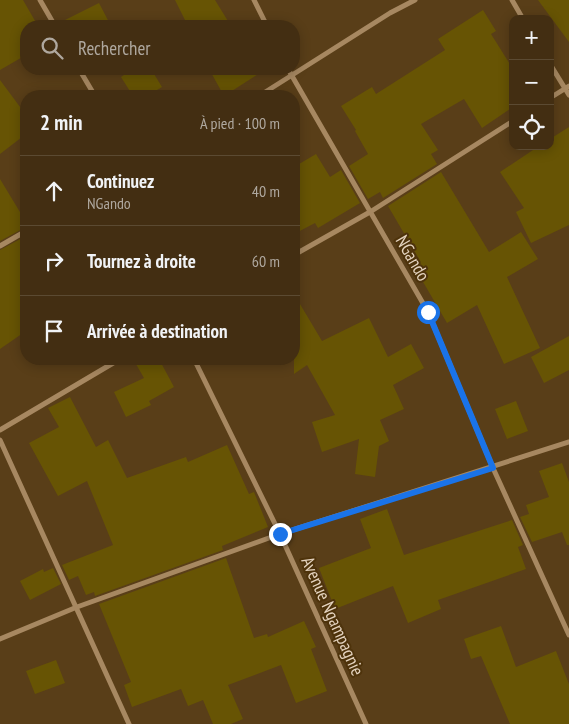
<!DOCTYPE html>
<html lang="fr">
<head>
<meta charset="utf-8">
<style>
	body { margin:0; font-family:"PT Sans Narrow",sans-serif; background:#4d3a20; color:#f1f3f6 }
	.controls { position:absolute; right:15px; top:15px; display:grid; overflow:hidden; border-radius:10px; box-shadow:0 2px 12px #0003 }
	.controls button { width:45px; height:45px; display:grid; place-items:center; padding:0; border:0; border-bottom:1px solid #5b4a32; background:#432e12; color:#f1f3f6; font:25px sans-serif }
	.stop { position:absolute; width:15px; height:15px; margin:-11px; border:4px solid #1a73e8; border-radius:50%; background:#fff }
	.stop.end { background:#1a73e8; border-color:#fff; box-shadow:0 1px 5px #0008 }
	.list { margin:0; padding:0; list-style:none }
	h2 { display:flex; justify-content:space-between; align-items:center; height:65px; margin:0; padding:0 20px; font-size:21px }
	h2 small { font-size:16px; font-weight:400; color:#afa89f }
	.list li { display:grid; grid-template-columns:32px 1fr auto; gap:15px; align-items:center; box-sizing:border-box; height:70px; padding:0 20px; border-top:1px solid #5b4a32 }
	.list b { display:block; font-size:19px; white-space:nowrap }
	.list p { margin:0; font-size:16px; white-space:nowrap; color:#afa89f }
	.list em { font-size:16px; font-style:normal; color:#afa89f }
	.icon { flex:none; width:28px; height:28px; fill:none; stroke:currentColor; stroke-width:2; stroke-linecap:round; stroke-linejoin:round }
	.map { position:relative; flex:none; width:569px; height:724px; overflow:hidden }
	.search { position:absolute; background:#432e12; box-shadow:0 2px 12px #0003; left:20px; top:20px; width:280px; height:55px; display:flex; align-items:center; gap:12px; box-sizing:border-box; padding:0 18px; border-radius:20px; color:#afa89f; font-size:19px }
	.panel { position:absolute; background:#432e12; box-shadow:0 2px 12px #0003; left:20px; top:90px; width:280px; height:275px; border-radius:20px }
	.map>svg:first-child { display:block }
	.building { fill:#675404 }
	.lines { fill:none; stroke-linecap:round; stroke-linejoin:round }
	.minor { stroke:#a78861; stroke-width:5 }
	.route { stroke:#1a73e8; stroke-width:6 }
	.labels { text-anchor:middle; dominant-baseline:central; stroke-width:4; stroke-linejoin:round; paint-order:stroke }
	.street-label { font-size:18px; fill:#e4d3bf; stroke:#4e330b }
</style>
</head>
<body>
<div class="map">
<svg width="569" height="724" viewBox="0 0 569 724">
	<rect width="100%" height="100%" fill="#593e18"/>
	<!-- building -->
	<g class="building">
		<polygon points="0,0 23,0 38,26 26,26 26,55 0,70"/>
		<polygon points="175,0 215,0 231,26 188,26"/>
		<polygon points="538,0 569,0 569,42"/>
		<polygon points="99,3 111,26 59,26 59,23"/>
		<polygon points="483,10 496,31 491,34 513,69 513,107 482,128 464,99 421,124 438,150 431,154 437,164 383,198 380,192 368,199 349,166 368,154 355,131 356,130 341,106 372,87 376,94 445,50 438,39"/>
		<polygon points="133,69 151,69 162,87 147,96 133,96 121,77"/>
		<polygon points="209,69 266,69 224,96"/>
		<polygon points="0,80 26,115 26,134 0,154"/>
		<polygon points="569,127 569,225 531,243 516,212 524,208 500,172 539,146 550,146 550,139"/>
		<polygon points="316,154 330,177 341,170 360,203 318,228 315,223 294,234 294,167"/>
		<polygon points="441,172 489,252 521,232 538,259 507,277 540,348 504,364 477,305 447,323 412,263 419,259 388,206"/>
		<polygon points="0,179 26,222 26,227 0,241"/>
		<polygon points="26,236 26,331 0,349 0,250"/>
		<polygon points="294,294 322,341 369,318 388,357 411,344 424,368 393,385 404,409 380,420 389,441 379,446 375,477 355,474 359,439 322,452 312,422 335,415 307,365 294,374"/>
		<polygon points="569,336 569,370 544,383 531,357"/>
		<polygon points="133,359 159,359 174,387 149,401 151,405 126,417 114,392 144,378"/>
		<polygon points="70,397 96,447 108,440 127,478 186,457 188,462 227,445 249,494 254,492 268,527 222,546 223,550 95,596 94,592 86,595 78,576 69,580 62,565 113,545 87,481 58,496 29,443 59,427 48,408"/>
		<polygon points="516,401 528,431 507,439 495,409"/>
		<polygon points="562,463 569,482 569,545 567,545 562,532 532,542 520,517 529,514 526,505 549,497 539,471"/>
		<polygon points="387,509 404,555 512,520 523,545 518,547 526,569 438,600 441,609 408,623 393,586 335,609 319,568 371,548 360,519"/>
		<polygon points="226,558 254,638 267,634 268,637 304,621 316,647 311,649 327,691 296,703 281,665 228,685 243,719 231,724 213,724 203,700 188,706 181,689 132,707 124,685 131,682 99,604"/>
		<polygon points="53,568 61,584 30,600 20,581 43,569 44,572"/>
		<polygon points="501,626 516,667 556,651 569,684 569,724 510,724 481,656 471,659 464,639"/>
		<polygon points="56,660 65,683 35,694 26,671"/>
	</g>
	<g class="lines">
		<!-- minor -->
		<g class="minor">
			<polyline points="40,0 55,26"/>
			<polyline points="254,0 267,26"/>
			<polyline points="512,0 523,19"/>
			<polyline points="550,64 569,95"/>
			<polyline points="79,69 95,96"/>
			<polyline points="288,69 428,312 493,468 569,635"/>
			<polyline points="259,96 390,13 415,0"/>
			<polyline points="550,98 569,86"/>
			<polyline points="0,246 26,231"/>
			<polyline points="294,255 370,212 513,121"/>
			<polyline points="194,359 280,534 366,724"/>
			<polyline points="0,430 120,359"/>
			<polyline points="0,440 129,724"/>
			<polyline points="0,639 77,607 280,534 569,442"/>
		</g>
	</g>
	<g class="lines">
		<!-- route -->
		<polyline class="route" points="280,534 493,468 428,312"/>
	</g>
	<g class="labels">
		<!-- street labels -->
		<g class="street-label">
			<text transform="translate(413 258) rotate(60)">NGando</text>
			<text transform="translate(333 616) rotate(66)">Avenue Ngampagnie</text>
		</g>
	</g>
</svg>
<div class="controls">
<button>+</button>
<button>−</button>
<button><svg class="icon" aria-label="locate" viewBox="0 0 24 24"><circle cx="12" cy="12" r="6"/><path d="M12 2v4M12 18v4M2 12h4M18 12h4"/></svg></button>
</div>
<div class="stop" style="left:428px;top:312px"></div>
<div class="stop end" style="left:280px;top:534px"></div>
<div class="search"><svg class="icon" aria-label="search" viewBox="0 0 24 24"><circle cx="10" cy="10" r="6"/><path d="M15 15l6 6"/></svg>Rechercher</div>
<section class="panel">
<h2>2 min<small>À pied · 100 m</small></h2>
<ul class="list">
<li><svg class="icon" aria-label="ahead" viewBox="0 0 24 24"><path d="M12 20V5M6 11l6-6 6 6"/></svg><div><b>Continuez</b><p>NGando</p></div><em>40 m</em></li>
<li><svg class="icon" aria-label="right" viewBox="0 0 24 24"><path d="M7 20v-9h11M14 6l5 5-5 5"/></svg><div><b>Tournez à droite</b></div><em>60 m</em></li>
<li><svg class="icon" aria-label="arrive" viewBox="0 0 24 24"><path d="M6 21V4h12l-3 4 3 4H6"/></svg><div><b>Arrivée à destination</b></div></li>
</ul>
</section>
</div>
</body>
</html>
